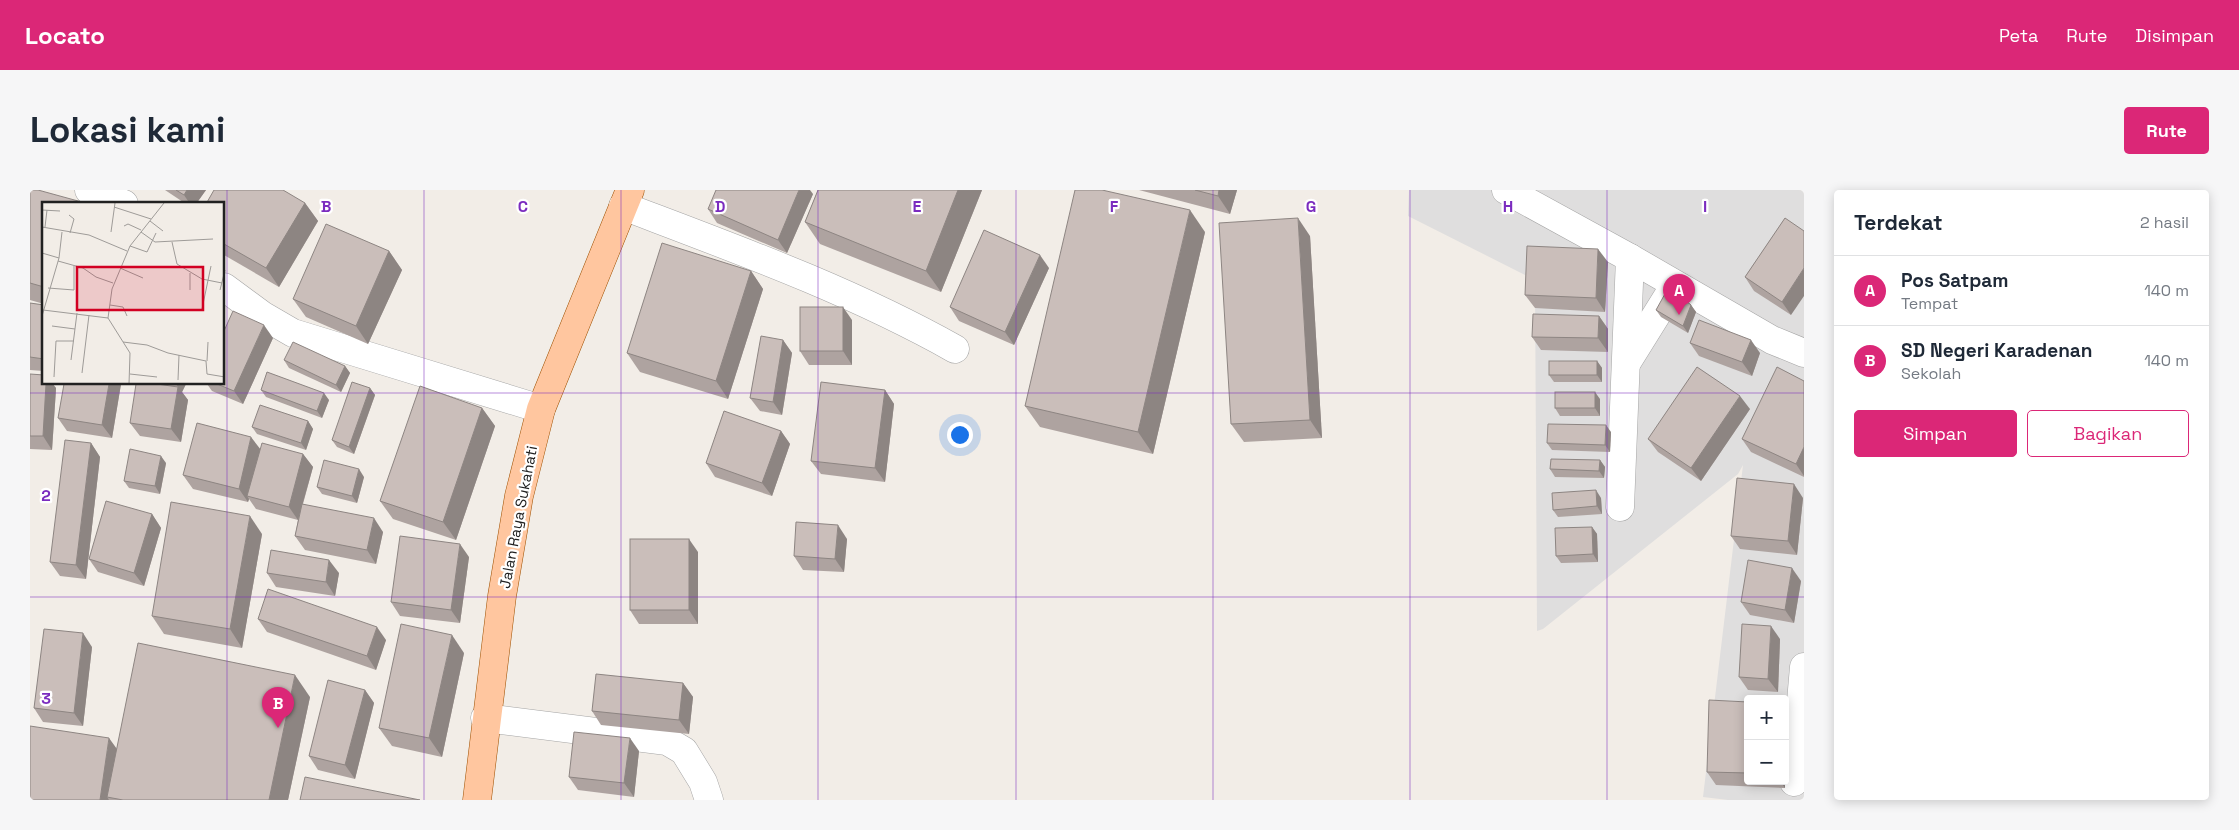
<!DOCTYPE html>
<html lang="id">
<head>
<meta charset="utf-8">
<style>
	body { margin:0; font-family:"Space Grotesk",sans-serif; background:#f6f6f7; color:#1f2937 }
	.controls { position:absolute; right:15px; bottom:15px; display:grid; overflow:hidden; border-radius:5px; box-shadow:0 2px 12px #0003 }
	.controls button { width:45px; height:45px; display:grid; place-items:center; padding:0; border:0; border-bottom:1px solid #e0e1e3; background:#fff; color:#1f2937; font:25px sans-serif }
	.you { position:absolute; left:929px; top:244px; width:18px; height:18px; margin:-12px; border:4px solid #fff; border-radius:50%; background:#1a73e8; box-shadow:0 0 0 8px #1a73e833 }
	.badge { display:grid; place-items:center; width:32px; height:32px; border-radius:50%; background:#db2777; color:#fff; font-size:16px; font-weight:700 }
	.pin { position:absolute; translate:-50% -41px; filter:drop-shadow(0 1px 2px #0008) }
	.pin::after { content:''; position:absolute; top:26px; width:18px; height:15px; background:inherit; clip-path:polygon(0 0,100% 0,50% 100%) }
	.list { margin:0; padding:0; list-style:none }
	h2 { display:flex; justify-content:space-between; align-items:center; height:65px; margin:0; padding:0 20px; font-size:21px }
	h2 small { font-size:16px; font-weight:400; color:#747a83 }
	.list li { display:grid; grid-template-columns:32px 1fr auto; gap:15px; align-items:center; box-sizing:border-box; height:70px; padding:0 20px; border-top:1px solid #e0e1e3 }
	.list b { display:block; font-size:19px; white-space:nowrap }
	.list p { margin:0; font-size:16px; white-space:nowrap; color:#747a83 }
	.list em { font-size:16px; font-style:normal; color:#747a83 }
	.actions { display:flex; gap:10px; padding:15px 20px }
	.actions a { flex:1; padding:11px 0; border:1px solid #db2777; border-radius:5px; text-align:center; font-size:18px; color:#db2777 }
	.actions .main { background:#db2777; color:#fff }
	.map { position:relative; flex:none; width:1774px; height:610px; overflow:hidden; border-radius:5px }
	header { display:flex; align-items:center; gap:30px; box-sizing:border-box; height:70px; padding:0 25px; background:#db2777; color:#fff }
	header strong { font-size:24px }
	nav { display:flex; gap:28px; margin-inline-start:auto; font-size:18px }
	.intro { display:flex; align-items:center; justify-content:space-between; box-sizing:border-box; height:120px; padding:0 30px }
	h1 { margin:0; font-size:35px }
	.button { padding:12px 22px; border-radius:5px; background:#db2777; color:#fff; font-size:18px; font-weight:700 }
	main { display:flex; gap:30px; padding:0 30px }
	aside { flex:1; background:#fff; border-radius:5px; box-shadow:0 2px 12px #0003 }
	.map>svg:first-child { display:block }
	.residential { fill:#dfdede; fill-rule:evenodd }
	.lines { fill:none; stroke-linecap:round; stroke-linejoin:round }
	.minor-casing { stroke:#a5a5a5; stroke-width:29 }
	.major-casing { stroke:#9e5000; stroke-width:29 }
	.minor { stroke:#fff; stroke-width:28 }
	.major { stroke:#ffc69f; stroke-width:28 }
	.wall { fill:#aea3a0 }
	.shaded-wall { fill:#8d8582 }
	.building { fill:#cabeba; stroke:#8d8582 }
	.grid { fill:none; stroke:#7b2cbf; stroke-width:1; stroke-opacity:0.55 }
	.labels { text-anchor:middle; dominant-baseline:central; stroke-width:4.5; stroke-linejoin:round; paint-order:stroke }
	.street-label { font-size:15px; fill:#212121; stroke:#fff }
	.inset-road { fill:none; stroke:#9e9b98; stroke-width:1 }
	.view { fill:#d20022; fill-opacity:0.15; stroke:#d20022; stroke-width:2.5 }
	.inset-edge { fill:none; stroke:#212121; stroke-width:2.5 }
	.grid-label { font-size:16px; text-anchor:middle; font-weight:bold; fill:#7b2cbf; stroke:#fff; stroke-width:4.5; stroke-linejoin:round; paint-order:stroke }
</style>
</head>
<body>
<header>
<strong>Locato</strong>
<nav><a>Peta</a><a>Rute</a><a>Disimpan</a></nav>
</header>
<div class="intro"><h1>Lokasi kami</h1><a class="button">Rute</a></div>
<main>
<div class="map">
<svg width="1774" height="610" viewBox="0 0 1774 610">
	<rect width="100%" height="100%" fill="#f2ede7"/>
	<!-- residential -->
	<path class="residential" d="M1379 0H1774V610H1698L1673 607 1713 275 1708 284 1513 439 1507 441 1505 90 1378 26ZM1718 509H1755V591H1718Z"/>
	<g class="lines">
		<!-- minor casing -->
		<g class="minor-casing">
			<g id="minor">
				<polyline points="59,0 94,14"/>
				<polyline points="1476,0 1600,68 1742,150 1774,163"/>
				<path d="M593 16C706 59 820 100 925 159"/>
				<polyline points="194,97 232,125 263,143 511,219"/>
				<polyline points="1597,172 1645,95"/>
				<polyline points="1590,317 1600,68"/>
				<polyline points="455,528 637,551 654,561 673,592 679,610"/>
				<polyline points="1764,592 1774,477"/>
			</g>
		</g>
		<!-- major casing -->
		<g class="major-casing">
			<polyline id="major" points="447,610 472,406 489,306 511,219 600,0"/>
		</g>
		<!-- minor -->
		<use href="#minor" class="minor"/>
		<!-- major -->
		<use href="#major" class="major"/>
	</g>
	<!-- wall -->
	<g class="wall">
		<polygon points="0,0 14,14 14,114 0,110"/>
		<polygon points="135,0 176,0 166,14 156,14"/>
		<polygon points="788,0 952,0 911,102 790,54 775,32"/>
		<polygon points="1109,0 1207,0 1200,24"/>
		<polygon points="783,4 757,63 687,33 678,19"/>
		<polygon points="275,13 288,31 249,97 194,65 194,14"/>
		<polygon points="1755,28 1761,125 1724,101 1715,87"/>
		<polygon points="1175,42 1123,264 1010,237 995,216"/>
		<polygon points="1280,46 1292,248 1214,252 1201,234"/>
		<polygon points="359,61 372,80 338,154 276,127 263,109"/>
		<polygon points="1578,72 1575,122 1505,118 1495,105"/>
		<polygon points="1019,78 984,155 929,131 920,117"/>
		<polygon points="721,81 733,99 698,209 610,182 597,163"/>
		<polygon points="0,113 14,115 14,181 0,180"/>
		<polygon points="1661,115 1666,122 1658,143 1631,127 1626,120"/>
		<polygon points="1569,126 1578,139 1578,162 1511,160 1502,147"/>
		<polygon points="822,130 822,175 779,175 770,161"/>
		<polygon points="243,148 213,214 182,201 177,194 194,194"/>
		<polygon points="753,150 762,163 752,225 730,221 720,208"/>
		<polygon points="1660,153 1730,163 1722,186 1669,166"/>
		<polygon points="254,170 315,176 320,183 311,202 259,178"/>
		<polygon points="1567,171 1572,178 1572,192 1524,192 1519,185"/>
		<polygon points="0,184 26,198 22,260 0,259"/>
		<polygon points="1774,191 1774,287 1721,262 1712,249"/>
		<polygon points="91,194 82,248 37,241 28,228"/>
		<polygon points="131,194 156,194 152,202 158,210 151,252 110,246 100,233 133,195"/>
		<polygon points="340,198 345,205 324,264 307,257 302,250"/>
		<polygon points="231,200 299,210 292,228 236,207"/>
		<polygon points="855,200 864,214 855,292 791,284 781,271"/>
		<polygon points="1570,209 1570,226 1530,226 1525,218"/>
		<polygon points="452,218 465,236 426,350 363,329 350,311"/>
		<polygon points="1720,219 1671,291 1628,262 1618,249"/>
		<polygon points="278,231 283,239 276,260 227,244 222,237"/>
		<polygon points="751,241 760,254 742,306 685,287 676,273"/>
		<polygon points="1581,242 1580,262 1522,260 1517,253"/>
		<polygon points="61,253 70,267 56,389 30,386 20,372"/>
		<polygon points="230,259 273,264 283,277 273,314 353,342 346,374 275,360 265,346 268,330 226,319 219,309 218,312 163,299 153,285"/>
		<polygon points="1570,270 1575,277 1574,288 1525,287 1520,279"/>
		<polygon points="136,273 130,304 99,298 94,291"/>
		<polygon points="334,287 327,313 292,304 287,297"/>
		<polygon points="1571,308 1572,324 1528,327 1523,320"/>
		<polygon points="1773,308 1767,365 1710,359 1701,346"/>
		<polygon points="122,324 131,338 114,396 68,382 59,369"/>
		<polygon points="1562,337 1567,344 1568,372 1531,373 1526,366"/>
		<polygon points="232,344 212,458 134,444 122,426"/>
		<polygon points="817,349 814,382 773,380 764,366"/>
		<polygon points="668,362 668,434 609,434 600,420"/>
		<polygon points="439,367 430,433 370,426 361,412"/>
		<polygon points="237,383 309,383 305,406 246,397"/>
		<polygon points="1771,391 1764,433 1720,425 1711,412"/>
		<polygon points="228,429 356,450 346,480 237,442"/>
		<polygon points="1750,449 1748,502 1718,500 1709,487"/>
		<polygon points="62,457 53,536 13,532 4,518"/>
		<polygon points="434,463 412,567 362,556 349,538"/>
		<polygon points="653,493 663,507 659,544 571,535 562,521"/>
		<polygon points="335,500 344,513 325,589 288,580 279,566"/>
		<polygon points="280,507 258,610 0,610 87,559"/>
		<polygon points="1718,512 1718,591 1755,591 1755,598 1686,595 1677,582"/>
		<polygon points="609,561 604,607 548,600 539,587"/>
	</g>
	<!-- shaded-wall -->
	<g class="shaded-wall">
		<polygon points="157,0 176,0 166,14 160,14 154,5"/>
		<polygon points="769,0 780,0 783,4 757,63 748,50"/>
		<polygon points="928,0 952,0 911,102 896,81"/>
		<polygon points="1189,0 1207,0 1200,24 1188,6"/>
		<polygon points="275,13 288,31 249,97 236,78"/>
		<polygon points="1160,20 1175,42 1123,264 1108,242"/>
		<polygon points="1268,28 1280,46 1292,248 1280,230"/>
		<polygon points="1568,59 1578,72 1575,122 1566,108"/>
		<polygon points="359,61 372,80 338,154 326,136"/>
		<polygon points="1010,65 1019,78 984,155 975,142"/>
		<polygon points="1774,78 1774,106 1761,125 1752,112"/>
		<polygon points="721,81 733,99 698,209 686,191"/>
		<polygon points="1661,115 1666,122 1658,143 1653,136"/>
		<polygon points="813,117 822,130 822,175 813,161"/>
		<polygon points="1569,126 1578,139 1578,162 1568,148"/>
		<polygon points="234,135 243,148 213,214 204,201"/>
		<polygon points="753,150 762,163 752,225 743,212"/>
		<polygon points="1721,150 1730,163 1722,186 1712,172"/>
		<polygon points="1567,171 1572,178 1572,192 1567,185"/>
		<polygon points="315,176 320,183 311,202 306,195"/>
		<polygon points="16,194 23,194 26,198 22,260 13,246"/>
		<polygon points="79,194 91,194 82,248 72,235"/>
		<polygon points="146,194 156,194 152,202 158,210 151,252 141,239 148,197"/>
		<polygon points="340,198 345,205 324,264 319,257"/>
		<polygon points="855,200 864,214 855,292 845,278"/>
		<polygon points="1565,202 1570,209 1570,226 1565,218"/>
		<polygon points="294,203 299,210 292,228 287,221"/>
		<polygon points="1710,206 1720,219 1671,291 1661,278"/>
		<polygon points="452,218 465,236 426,350 413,332"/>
		<polygon points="278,231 283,239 276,260 271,253"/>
		<polygon points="1576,235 1581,242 1580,262 1575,255"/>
		<polygon points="751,241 760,254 742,306 732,293"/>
		<polygon points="221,247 231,260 217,306 219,309 218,312 209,299"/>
		<polygon points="61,253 70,267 56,389 46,375"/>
		<polygon points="1774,257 1774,286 1766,274"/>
		<polygon points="273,264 283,277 268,330 259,317"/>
		<polygon points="131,266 136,273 130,304 125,296"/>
		<polygon points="1570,270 1575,277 1574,288 1569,281"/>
		<polygon points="329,279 334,287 327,313 322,306"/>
		<polygon points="1764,294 1773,308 1767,365 1758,351"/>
		<polygon points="1566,300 1571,308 1572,324 1567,316"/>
		<polygon points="122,324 131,338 114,396 104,383"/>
		<polygon points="220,326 232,344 212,458 200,439"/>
		<polygon points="344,328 353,342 346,374 337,360"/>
		<polygon points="808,335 817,349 814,382 805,369"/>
		<polygon points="1562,337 1567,344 1568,372 1563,364"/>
		<polygon points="659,349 668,362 668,434 659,420"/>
		<polygon points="430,354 439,367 430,433 421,420"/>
		<polygon points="299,370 309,383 305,406 296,392"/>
		<polygon points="1762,378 1771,391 1764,433 1755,420"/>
		<polygon points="1741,436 1750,449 1748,502 1738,489"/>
		<polygon points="347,437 356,450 346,480 337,466"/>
		<polygon points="53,443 62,457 53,536 44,523"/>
		<polygon points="422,445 434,463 412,567 399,548"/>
		<polygon points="265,485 280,507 258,610 239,610"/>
		<polygon points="653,493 663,507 659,544 649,530"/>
		<polygon points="335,500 344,513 325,589 315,575"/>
		<polygon points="1755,523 1758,527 1755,590"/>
		<polygon points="79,548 92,566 77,607 79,610 70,610"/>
		<polygon points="600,548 609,561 604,607 594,593"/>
		<polygon points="1750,591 1755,591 1755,598"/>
	</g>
	<!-- building -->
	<g class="building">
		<polygon points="0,0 8,0 59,14 14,14 14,97 0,93"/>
		<polygon points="146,0 157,0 154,5"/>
		<polygon points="184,0 253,0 275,13 236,78 194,54 194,14 176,14"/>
		<polygon points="686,0 769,0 748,50 678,19"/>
		<polygon points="788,0 928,0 896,81 775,32"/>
		<polygon points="1045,0 1072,0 1160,20 1108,242 995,216"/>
		<polygon points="1165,0 1189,0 1188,6"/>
		<polygon points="1268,28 1280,230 1201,234 1189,33"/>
		<polygon points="1755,28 1774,41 1774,78 1752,112 1715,87"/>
		<polygon points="296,34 359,61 326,136 263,109"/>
		<polygon points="954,40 1010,65 975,142 920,117"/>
		<polygon points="632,53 721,81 686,191 597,163"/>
		<polygon points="1497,56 1568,59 1566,108 1495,105"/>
		<polygon points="1636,102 1649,105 1661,115 1653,136 1626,120"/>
		<polygon points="0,113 14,115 14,169 0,167"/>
		<rect x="770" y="117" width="43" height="44"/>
		<polygon points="203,121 234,135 204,201 187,194 194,194 194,141"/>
		<polygon points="1503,124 1569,126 1568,148 1502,147"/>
		<polygon points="1669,130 1721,150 1712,172 1660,153"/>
		<polygon points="731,146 753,150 743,212 720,208"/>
		<polygon points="263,152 315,176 306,195 254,170"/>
		<rect x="1519" y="171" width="48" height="14"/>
		<polygon points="1667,177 1710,206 1661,278 1618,249"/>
		<polygon points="1747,177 1774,191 1774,257 1766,274 1712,249"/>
		<polygon points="237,182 294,203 287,221 231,200"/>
		<polygon points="0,184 14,185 14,194 16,194 13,246 0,246"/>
		<polygon points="322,192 340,198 319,257 302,250"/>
		<polygon points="791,192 855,200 845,278 781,271"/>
		<polygon points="34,194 79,194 72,235 28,228"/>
		<polygon points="106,194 127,194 148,197 141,239 100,233"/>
		<polygon points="390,196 452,218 413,332 350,311"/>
		<rect x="1525" y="202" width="40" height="16"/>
		<polygon points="230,215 278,231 271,253 222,237"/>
		<polygon points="694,221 751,241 732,293 676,273"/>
		<polygon points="167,233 221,247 209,299 153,285"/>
		<polygon points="1518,234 1576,235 1575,255 1517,253"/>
		<polygon points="35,250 61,253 46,375 20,372"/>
		<polygon points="232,253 273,264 259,317 217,306"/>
		<polygon points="100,259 131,266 125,296 94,291"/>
		<polygon points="1521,269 1570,270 1569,281 1520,279"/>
		<polygon points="294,270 329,279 322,306 287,297"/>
		<polygon points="1707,288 1764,294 1758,351 1701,346"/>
		<polygon points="1566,300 1567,316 1523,320 1522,303"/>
		<polygon points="76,311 122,324 104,383 59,369"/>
		<polygon points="141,312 220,326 200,439 122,426"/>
		<polygon points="272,314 344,328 337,360 265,346"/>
		<polygon points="766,332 808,335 805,369 764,366"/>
		<polygon points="1562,337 1563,364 1526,366 1525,338"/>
		<polygon points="370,346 430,354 421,420 361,412"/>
		<rect x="600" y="349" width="59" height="71"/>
		<polygon points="241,360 299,370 296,392 237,383"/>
		<polygon points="1718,370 1762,378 1755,420 1711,412"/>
		<polygon points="238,399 347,437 337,466 228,429"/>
		<polygon points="371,434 422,445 399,548 349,538"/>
		<polygon points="1712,434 1741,436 1738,489 1709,487"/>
		<polygon points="14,439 53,443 44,523 4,518"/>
		<polygon points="108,453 265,485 239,610 93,610 77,607"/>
		<polygon points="566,484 653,493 649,530 562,521"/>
		<polygon points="298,490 335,500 315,575 279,566"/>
		<polygon points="1679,510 1718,512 1718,583 1677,582"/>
		<polygon points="0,536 79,548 70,610 0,610"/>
		<polygon points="544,542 600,548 594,593 539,587"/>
		<polygon points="275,587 390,610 270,610"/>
	</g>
	<!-- grid -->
	<path class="grid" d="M197 0V610M394 0V610M591 0V610M788 0V610M986 0V610M1183 0V610M1380 0V610M1577 0V610M0 203H1774M0 407H1774"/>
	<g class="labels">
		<!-- street labels -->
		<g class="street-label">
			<text transform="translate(488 327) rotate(-79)">Jalan Raya Sukahati</text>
		</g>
	</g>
	<!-- overview -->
	<g transform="translate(12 12)">
		<rect width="182" height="182" fill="#f2ede7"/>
		<path class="inset-road" d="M72 5 109 17M0 8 18 9M27 13 32 17 28 31M108 19 121 29M82 24 86 22 99 28M0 25 47 33 85 49M3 25 5 8M69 30 73 1M99 30 113 40 171 37M130 40 135 62 160 77 180 81M88 44 105 50 114 31M0 51 17 56M16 59 41 66 54 75 71 81M78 66 101 76M6 86 32 88V64M148 88V71M178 88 183 68M68 103 81 105 85 114M160 107 169 64M1 108 66 116M0 114 17 56 20 30M10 124 33 127M81 140 105 143 126 151 164 159 165 172 183 175M29 158 35 111M165 159 166 140M40 171 47 113M88 172 115 175M12 175 14 139H32M136 178 137 153M87 182 88 151 66 116 70 87 88 44 122 1"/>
		<path class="view" d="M35 65H161V108H35Z"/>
		<rect width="182" height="182" class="inset-edge"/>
	</g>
	<g class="grid-label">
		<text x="296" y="22">B</text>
		<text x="493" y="22">C</text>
		<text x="690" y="22">D</text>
		<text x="887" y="22">E</text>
		<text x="1084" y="22">F</text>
		<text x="1281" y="22">G</text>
		<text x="1478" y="22">H</text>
		<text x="1675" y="22">I</text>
		<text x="16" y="311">2</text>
		<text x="16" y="514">3</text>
	</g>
</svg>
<div class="controls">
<button>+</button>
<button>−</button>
</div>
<div class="you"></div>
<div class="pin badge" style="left:1649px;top:125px">A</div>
<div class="pin badge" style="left:248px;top:538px">B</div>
</div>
<aside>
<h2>Terdekat<small>2 hasil</small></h2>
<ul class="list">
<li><span class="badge">A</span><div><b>Pos Satpam</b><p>Tempat</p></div><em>140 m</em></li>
<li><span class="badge">B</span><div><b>SD Negeri Karadenan</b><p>Sekolah</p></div><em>140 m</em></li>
</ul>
<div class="actions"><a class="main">Simpan</a><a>Bagikan</a></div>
</aside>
</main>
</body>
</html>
